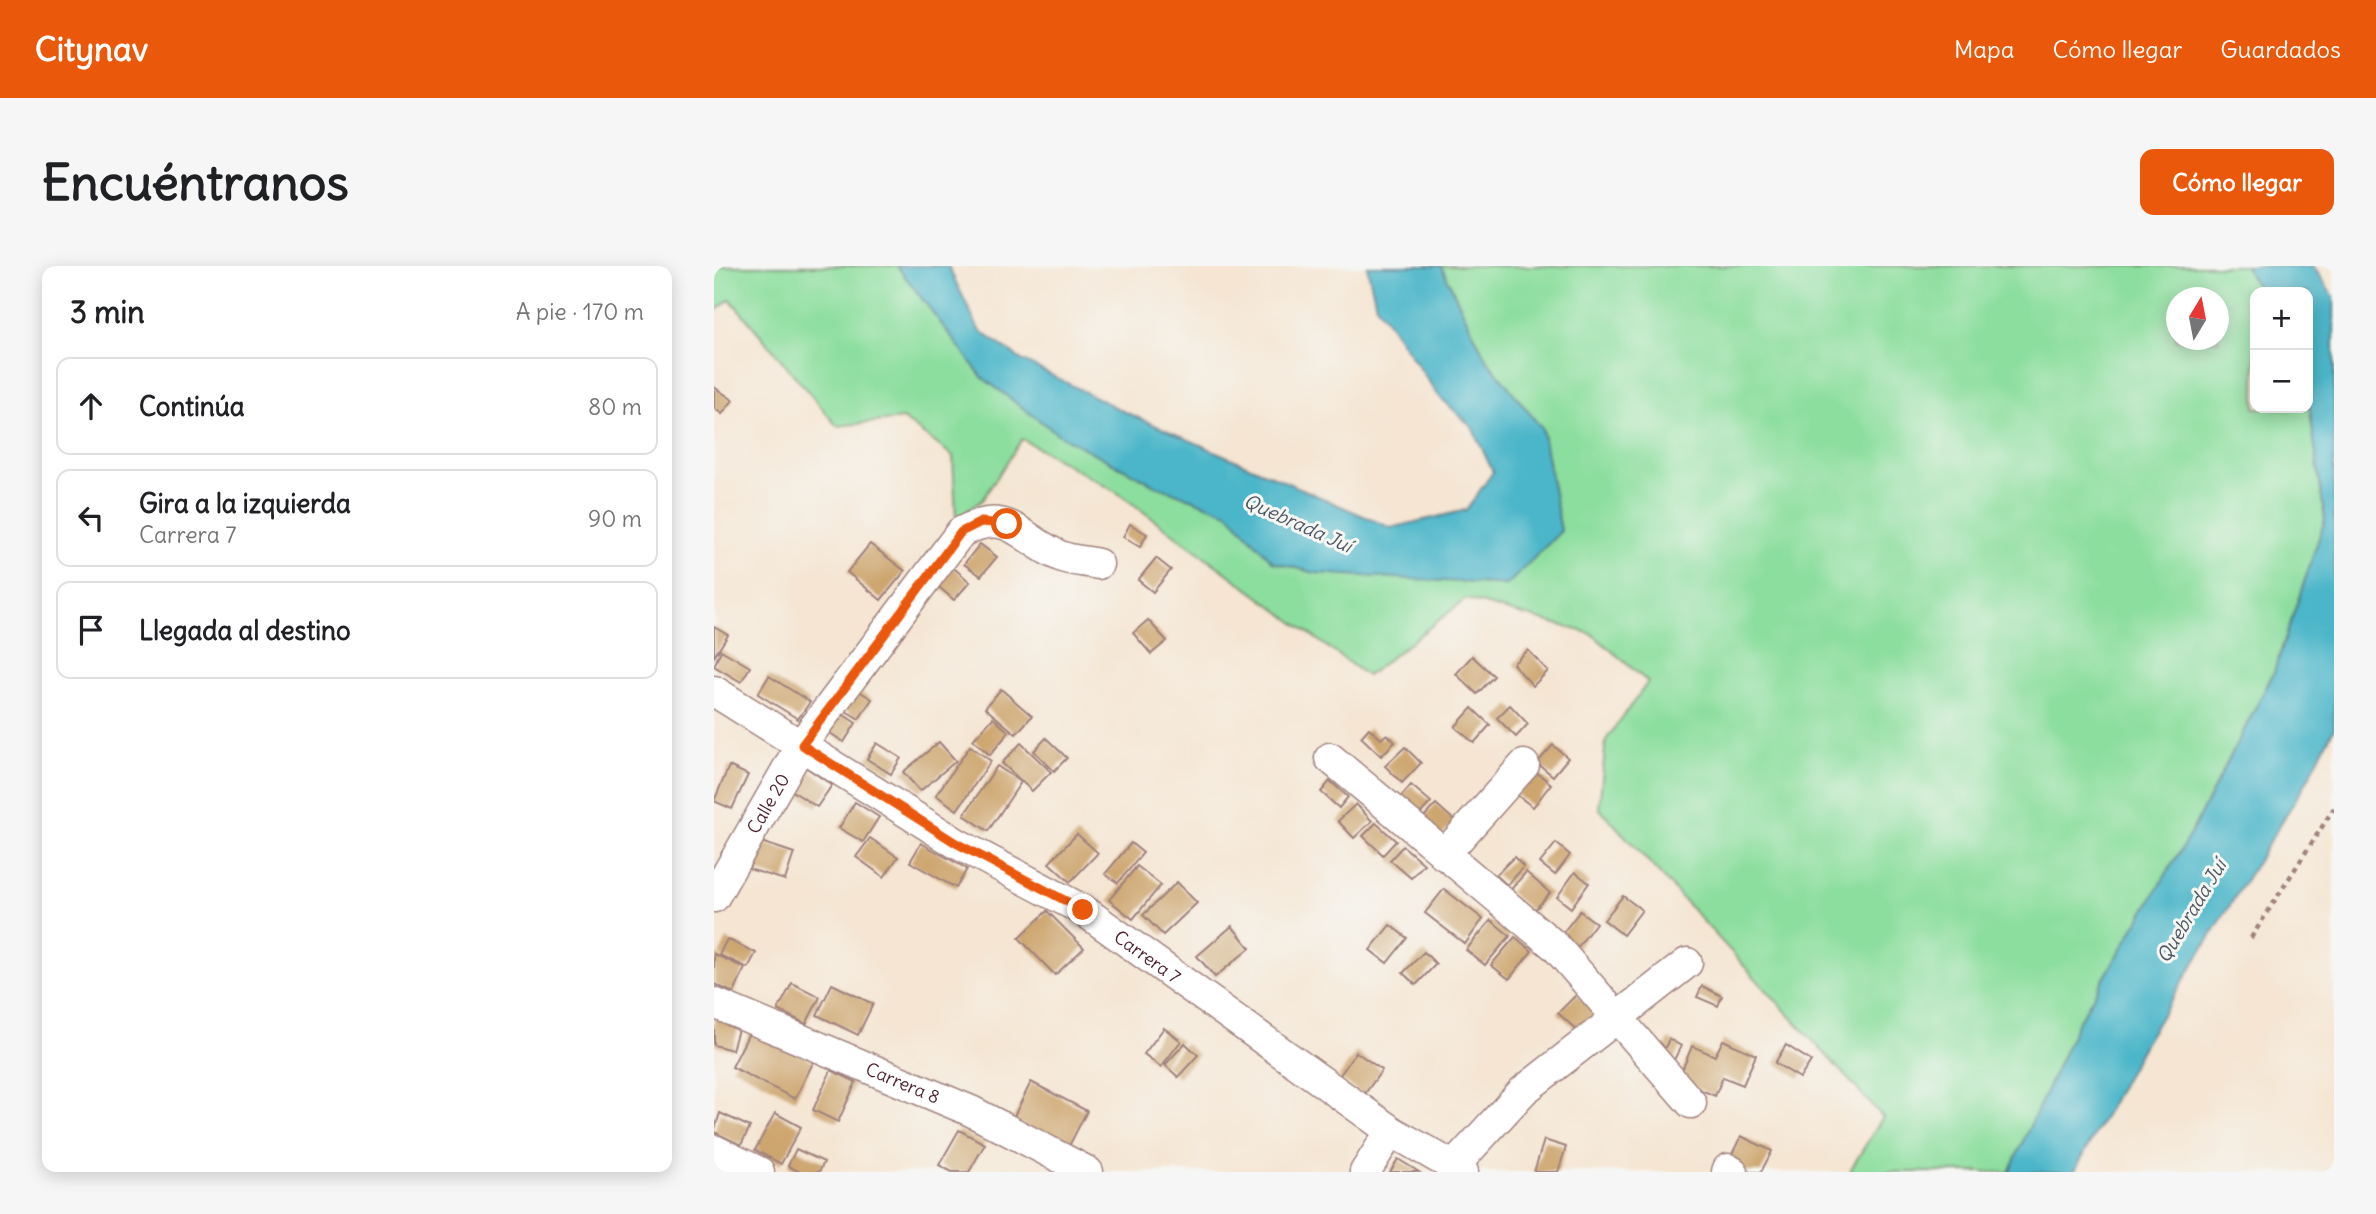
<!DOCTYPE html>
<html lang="es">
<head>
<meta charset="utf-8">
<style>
	body { margin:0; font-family:Delius,sans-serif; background:#f6f6f6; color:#202124 }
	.controls { position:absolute; right:21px; top:21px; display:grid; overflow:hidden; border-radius:14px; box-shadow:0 4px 18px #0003 }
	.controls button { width:63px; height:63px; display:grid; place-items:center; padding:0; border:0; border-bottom:2px solid #e0e0e0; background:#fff; color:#202124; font:35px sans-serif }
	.compass { position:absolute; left:1452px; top:21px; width:63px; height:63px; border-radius:50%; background:#fff; box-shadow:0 4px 18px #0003; rotate:10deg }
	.stop { position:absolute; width:21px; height:21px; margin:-16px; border:5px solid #ea580c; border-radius:50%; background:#fff }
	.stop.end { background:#ea580c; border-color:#fff; box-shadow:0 2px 7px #0008 }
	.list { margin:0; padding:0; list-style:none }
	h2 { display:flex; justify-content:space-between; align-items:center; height:91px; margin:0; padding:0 28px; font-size:30px }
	h2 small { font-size:23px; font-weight:400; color:#757577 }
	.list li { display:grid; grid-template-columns:46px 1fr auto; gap:21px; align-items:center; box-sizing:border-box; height:98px; margin:0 14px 14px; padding:0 14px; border:2px solid #e0e0e0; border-radius:14px }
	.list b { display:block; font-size:26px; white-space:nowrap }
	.list p { margin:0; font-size:23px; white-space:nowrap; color:#757577 }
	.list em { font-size:23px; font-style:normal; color:#757577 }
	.icon { flex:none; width:38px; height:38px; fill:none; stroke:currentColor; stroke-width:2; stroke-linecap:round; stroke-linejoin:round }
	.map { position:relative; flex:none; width:1620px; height:906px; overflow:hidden; border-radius:14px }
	header { display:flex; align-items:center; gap:42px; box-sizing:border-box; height:98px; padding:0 35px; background:#ea580c; color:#fff }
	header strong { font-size:33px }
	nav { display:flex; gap:38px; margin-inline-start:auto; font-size:24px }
	.intro { display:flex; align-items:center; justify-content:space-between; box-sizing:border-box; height:168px; padding:0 42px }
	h1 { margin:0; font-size:49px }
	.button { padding:18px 32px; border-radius:14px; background:#ea580c; color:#fff; font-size:24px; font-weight:700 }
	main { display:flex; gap:42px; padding:0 42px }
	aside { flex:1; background:#fff; border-radius:14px; box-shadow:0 4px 18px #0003 }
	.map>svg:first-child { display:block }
	.green { fill:#8cde9e; stroke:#6b7e64; stroke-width:2; fill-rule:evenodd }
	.water { fill:#4cb6c9; stroke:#4b6a7a; stroke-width:2 }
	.building { fill:#cda56e }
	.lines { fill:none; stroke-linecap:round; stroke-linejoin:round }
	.street-casing { stroke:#a0827e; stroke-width:33 }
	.path { stroke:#a0827e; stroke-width:4.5; stroke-dasharray:5 5; stroke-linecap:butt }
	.street { stroke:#fff; stroke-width:30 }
	.route { stroke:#ea580c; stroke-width:9 }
	.labels { text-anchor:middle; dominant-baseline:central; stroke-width:6; stroke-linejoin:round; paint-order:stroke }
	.street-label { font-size:18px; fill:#4a1f2b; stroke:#f6f6f2 }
	.water-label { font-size:19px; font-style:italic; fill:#4b5462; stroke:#f6f6f2 }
</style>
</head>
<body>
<header>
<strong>Citynav</strong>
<nav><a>Mapa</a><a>Cómo llegar</a><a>Guardados</a></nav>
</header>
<div class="intro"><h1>Encuéntranos</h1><a class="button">Cómo llegar</a></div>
<main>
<aside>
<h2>3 min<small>A pie · 170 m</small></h2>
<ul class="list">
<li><svg class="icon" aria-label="ahead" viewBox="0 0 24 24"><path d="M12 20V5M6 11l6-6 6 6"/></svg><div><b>Continúa</b></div><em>80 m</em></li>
<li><svg class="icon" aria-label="left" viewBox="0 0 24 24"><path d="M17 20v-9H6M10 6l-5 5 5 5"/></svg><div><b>Gira a la izquierda</b><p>Carrera 7</p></div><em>90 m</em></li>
<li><svg class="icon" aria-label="arrive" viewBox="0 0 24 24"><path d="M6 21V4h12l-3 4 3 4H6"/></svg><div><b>Llegada al destino</b></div></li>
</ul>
</aside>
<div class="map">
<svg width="1620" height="906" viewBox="0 0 1620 906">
	<rect width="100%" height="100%" fill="#f6f6f2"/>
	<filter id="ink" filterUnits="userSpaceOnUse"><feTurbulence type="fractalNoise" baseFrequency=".0143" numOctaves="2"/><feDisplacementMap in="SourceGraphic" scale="14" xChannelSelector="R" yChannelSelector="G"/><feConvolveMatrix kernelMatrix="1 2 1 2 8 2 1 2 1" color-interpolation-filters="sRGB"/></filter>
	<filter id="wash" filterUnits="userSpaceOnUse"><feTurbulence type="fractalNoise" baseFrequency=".00686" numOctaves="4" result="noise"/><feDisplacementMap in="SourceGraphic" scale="28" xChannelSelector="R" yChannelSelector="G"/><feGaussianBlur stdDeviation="1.57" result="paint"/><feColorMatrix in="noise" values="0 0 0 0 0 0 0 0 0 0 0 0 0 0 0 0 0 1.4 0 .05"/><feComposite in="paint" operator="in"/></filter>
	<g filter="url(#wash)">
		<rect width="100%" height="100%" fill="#f5e5d2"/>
		<!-- green -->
		<path class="green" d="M0 0H183L269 112 345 169 443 220 514 247 559 296 793 319 847 265 828 163 771 91 727 0H1531L1545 26H1541V142H1594V130L1611 254 1560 406 1478 565 1364 756 1295 906H1135L1169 851 885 542 892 474 934 416 878 368 752 333 653 410 404 227 308 173 268 234 242 253 239 190 189 153 123 160 16 33 0 46ZM1462 32H1504V74H1462Z"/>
		<!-- water -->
		<g class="water">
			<polygon points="183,0 234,0 265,64 309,95 411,146 677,262 752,244 779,206 758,161 725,130 662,39 653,0 727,0 771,91 828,163 847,265 793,319 601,307 559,296 514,247 443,220 345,169 269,112"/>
			<polygon points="1531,0 1599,0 1620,31 1620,462 1593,515 1430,778 1360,906 1295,906 1364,756 1478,565 1560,406 1611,254 1594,130 1594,26 1545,26"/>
		</g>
		<g id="blocks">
			<!-- building -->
			<g class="building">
				<polygon points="0,121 19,134 8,148 0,142"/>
				<polygon points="416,258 433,268 426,281 409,271"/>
				<polygon points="156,278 191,305 167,334 133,306"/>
				<polygon points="266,278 283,291 267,310 250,298"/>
				<polygon points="442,292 457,304 439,326 424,314"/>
				<polygon points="234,297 256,316 240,334 218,315"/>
				<polygon points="434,354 453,375 437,388 419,367"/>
				<polygon points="0,361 14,369 0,391"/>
				<polygon points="7,384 36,401 27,416 0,400"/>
				<polygon points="814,384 834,405 819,420 799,398"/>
				<polygon points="758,390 780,410 763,428 742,408"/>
				<polygon points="55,410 96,436 84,453 44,428"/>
				<polygon points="137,420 158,433 145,453 124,440"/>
				<polygon points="287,423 318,450 302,468 271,442"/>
				<polygon points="796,439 814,458 802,471 783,452"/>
				<polygon points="758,442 776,459 760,477 741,461"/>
				<polygon points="121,443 142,457 130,476 108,462"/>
				<polygon points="279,452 295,466 276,489 259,474"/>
				<polygon points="655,462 667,473 673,468 681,476 667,490 647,471"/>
				<polygon points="332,472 353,492 340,505 320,485"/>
				<polygon points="225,476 242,495 206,525 189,506"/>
				<polygon points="163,477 187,492 177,508 153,493"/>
				<polygon points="307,477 337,506 318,525 288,497"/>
				<polygon points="839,479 854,492 839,510 823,497"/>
				<polygon points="256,480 277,495 243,544 222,529"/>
				<polygon points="691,481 707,497 688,517 671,500"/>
				<polygon points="84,496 118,519 103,541 69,519"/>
				<polygon points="15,500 34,509 18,543 0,535"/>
				<polygon points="283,500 307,516 274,565 250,549"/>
				<polygon points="821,505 837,518 819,541 803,529"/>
				<polygon points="616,515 634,531 625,542 607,526"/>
				<polygon points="697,519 717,536 706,548 686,532"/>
				<polygon points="141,536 165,551 149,576 125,562"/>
				<polygon points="642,538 658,555 640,572 624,555"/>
				<polygon points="722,538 741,555 727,570 708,553"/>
				<polygon points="662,557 682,575 669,589 649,570"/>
				<polygon points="363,568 384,587 356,616 335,597"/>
				<polygon points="156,572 184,591 170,611 142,591"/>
				<polygon points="44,575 80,587 71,614 35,603"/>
				<polygon points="207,577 253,603 242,622 196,596"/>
				<polygon points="417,577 429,587 404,617 391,608"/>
				<polygon points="842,577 856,589 841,609 826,597"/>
				<polygon points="689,580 710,598 697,612 676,594"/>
				<polygon points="800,591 810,601 793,619 782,609"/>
				<polygon points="423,600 447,619 419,653 395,634"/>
				<polygon points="812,606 836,627 819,646 795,626"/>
				<polygon points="861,606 875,617 857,642 843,631"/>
				<polygon points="463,616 483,637 449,669 429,649"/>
				<polygon points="730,623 769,653 751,678 711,647"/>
				<polygon points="909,630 928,644 909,669 890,654"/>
				<polygon points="333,645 370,682 341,709 305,672"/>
				<polygon points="866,645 882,657 863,682 847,669"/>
				<polygon points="777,654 796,670 771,699 752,684"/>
				<polygon points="676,659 693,672 673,697 656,684"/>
				<polygon points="518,660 536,682 501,711 483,690"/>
				<polygon points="801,671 818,685 795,713 777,699"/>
				<polygon points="13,673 42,687 34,702 5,689"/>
				<polygon points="710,686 722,698 702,719 689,707"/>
				<polygon points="0,688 31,702 20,727 0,718"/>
				<polygon points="78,717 106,731 92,758 64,744"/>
				<polygon points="118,718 159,738 144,769 103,749"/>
				<polygon points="988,720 1008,730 1004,740 983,731"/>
				<polygon points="863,728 884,748 866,767 844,747"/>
				<polygon points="0,752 25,760 18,784 0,779"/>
				<polygon points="450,762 467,775 447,801 430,788"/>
				<polygon points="37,763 100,795 81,833 18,801"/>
				<polygon points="955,773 967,780 958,798 946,792"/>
				<polygon points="1009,774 1042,789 1029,819 1009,811 1001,830 964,814 978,780 1001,790"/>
				<polygon points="471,777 484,789 464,811 451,799"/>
				<polygon points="1072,779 1097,795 1086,812 1061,797"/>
				<polygon points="642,786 668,804 650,829 624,812"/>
				<polygon points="117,804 142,816 124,856 99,844"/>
				<polygon points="317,816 373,845 354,882 298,854"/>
				<polygon points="6,847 36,861 27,879 0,866"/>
				<polygon points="61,847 87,861 67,898 41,884"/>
				<polygon points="245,864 271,878 255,906 238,906 225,899"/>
				<polygon points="1027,870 1058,885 1047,906 1034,906 1014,896"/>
				<polygon points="830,874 852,881 844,906 820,906"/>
				<polygon points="82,883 110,896 105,906 86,906 74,900"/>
				<polygon points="684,893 705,906 676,906"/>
			</g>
		</g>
	</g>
	<g filter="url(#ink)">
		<use href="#blocks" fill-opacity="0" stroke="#a0827e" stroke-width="2"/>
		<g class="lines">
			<!-- street casing -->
			<g class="street-casing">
				<g id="street">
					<path id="s1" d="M0 425 242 577 369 644 677 865 749 906"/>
					<polyline points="616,492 842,681 977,837"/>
					<polyline points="730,589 810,499"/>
					<path id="s2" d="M0 631 87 479 247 266C296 240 305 273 346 290 357 295 372 295 384 298"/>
					<path id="s3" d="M0 737 257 845 374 906"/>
					<polyline points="0,884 45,906"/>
					<polyline points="740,900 809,825 973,697"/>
					<polyline points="651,906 677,865"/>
					<polyline points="1013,906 1014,903 1019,906"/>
				</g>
			</g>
			<!-- path -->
			<polyline class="path" points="1537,672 1620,542"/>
			<!-- street -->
			<use href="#street" class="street"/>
		</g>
	</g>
	<g class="lines" filter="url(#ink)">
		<!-- route -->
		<polyline class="route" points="293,258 267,256 247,266 88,479 242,577 369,644"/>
	</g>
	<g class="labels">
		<!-- street labels -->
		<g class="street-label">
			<text stroke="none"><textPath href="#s2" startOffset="108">Calle 20</textPath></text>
			<text stroke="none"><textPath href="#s1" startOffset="509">Carrera 7</textPath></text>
			<text stroke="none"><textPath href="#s3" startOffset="205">Carrera 8</textPath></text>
		</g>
		<!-- water labels -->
		<g class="water-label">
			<text transform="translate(584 257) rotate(24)">Quebrada Juí</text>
			<text transform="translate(1477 645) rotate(-59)">Quebrada Juí</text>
		</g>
	</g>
</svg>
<div class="controls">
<button>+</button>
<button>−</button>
</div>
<svg class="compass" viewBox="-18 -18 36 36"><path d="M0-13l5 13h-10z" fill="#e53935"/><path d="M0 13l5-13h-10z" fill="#757577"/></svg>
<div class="stop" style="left:293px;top:258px"></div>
<div class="stop end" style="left:369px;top:644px"></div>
</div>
</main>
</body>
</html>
